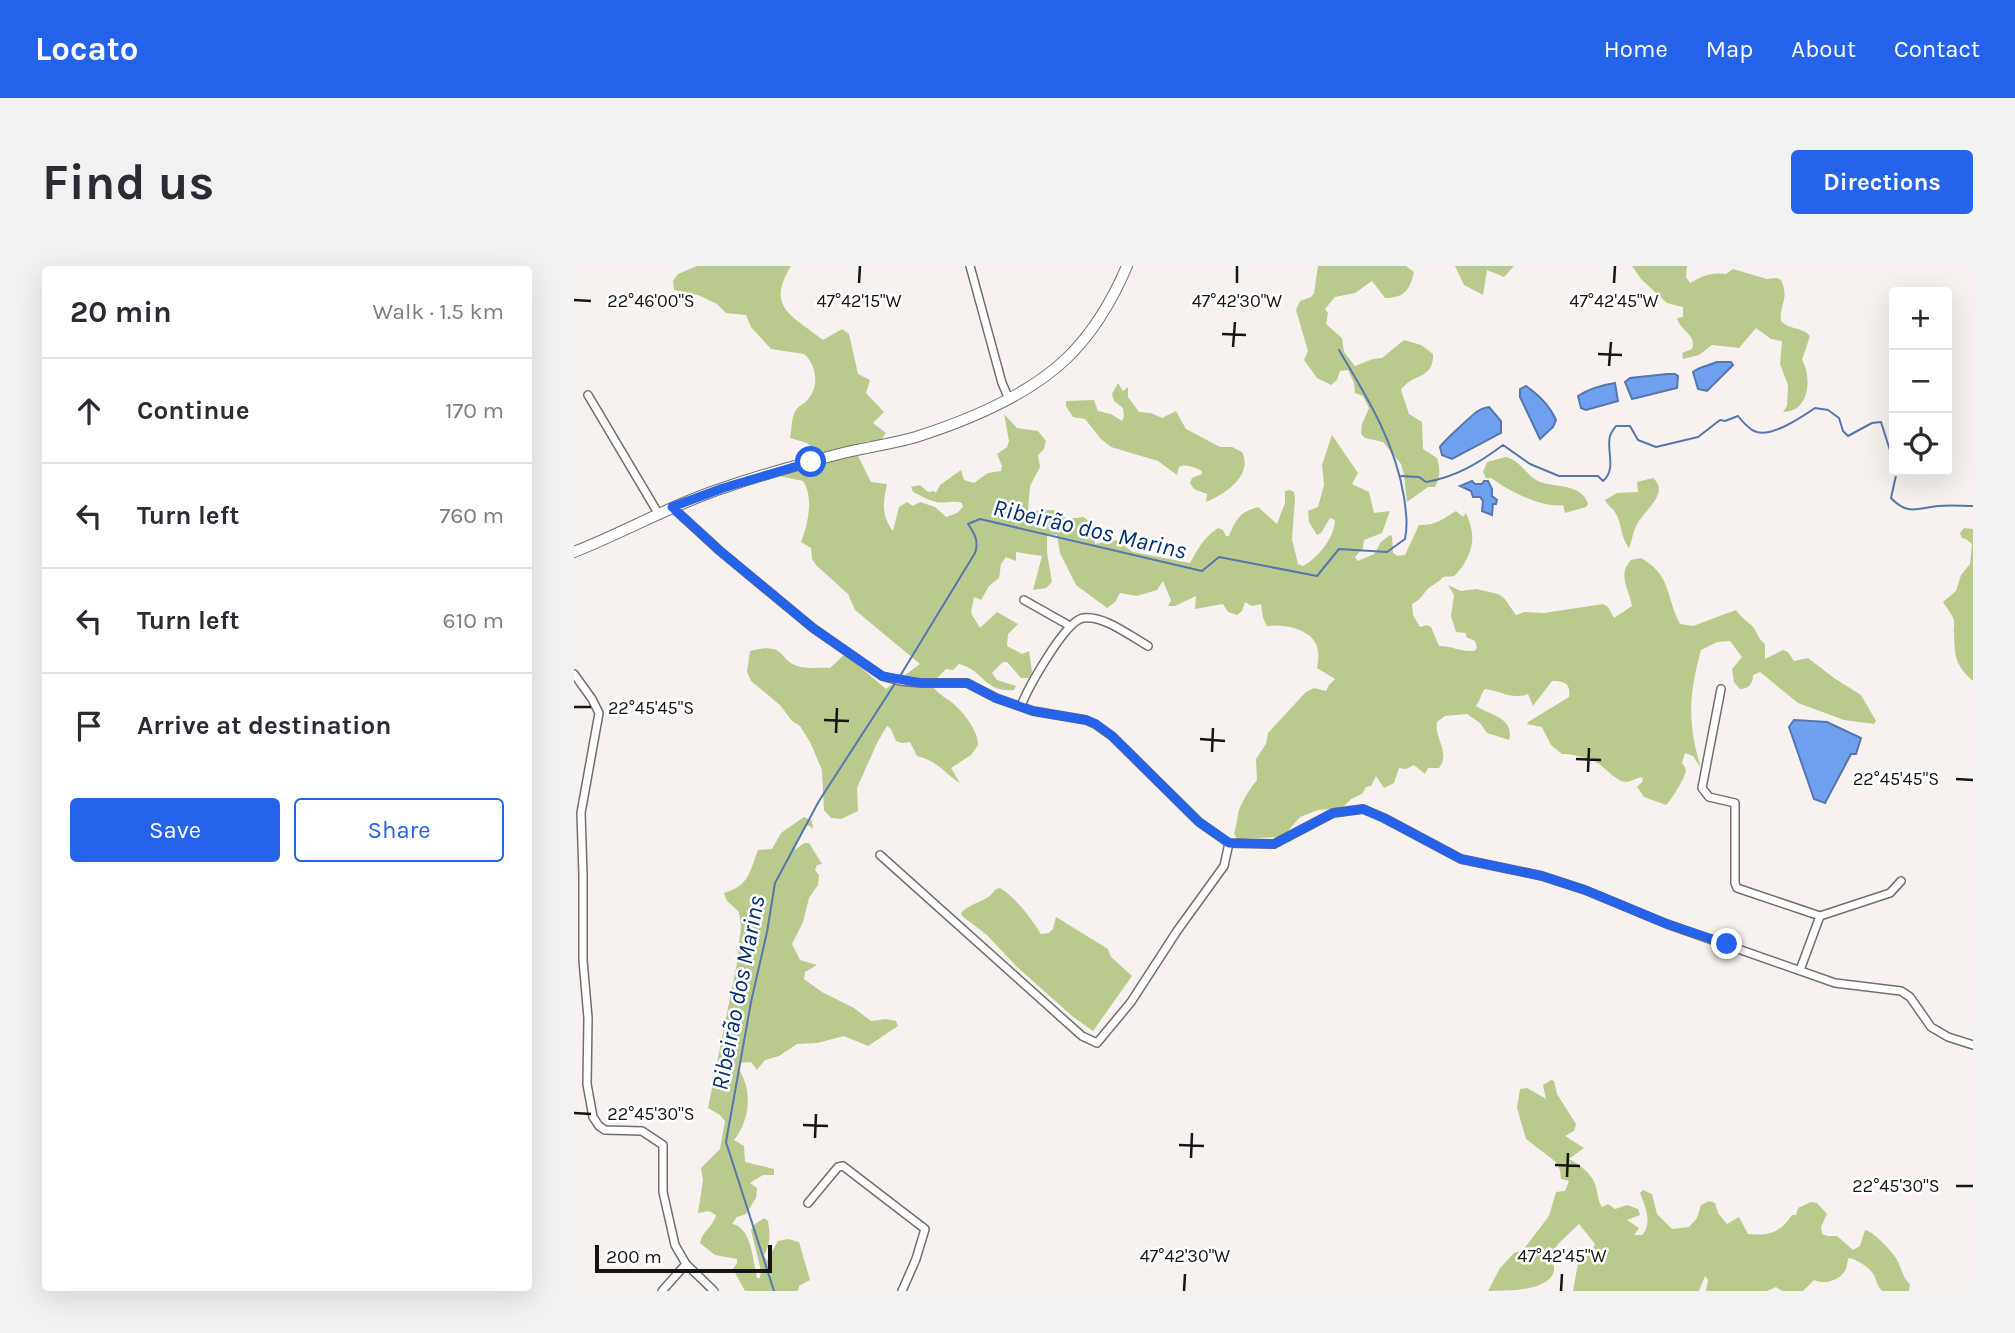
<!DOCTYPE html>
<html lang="en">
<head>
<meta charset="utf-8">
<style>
	body { margin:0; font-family:Karla,sans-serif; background:#f2f2f3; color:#2b2b33 }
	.controls { position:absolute; right:21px; top:21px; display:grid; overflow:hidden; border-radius:7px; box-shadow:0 7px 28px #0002 }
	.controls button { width:63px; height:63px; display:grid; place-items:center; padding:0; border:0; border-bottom:2px solid #e1e1e2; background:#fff; color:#2b2b33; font:35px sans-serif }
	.scale { position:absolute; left:21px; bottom:18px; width:177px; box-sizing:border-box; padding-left:7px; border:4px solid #171514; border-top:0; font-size:19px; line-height:24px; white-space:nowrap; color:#171514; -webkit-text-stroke:5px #fff; paint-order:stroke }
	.stop { position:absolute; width:21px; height:21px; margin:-16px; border:5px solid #2563eb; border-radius:50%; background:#fff }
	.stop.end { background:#2563eb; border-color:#fff; box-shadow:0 2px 7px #0008 }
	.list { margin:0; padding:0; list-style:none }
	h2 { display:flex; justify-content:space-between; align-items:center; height:91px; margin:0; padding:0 28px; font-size:30px }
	h2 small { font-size:23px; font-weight:400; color:#7c7c81 }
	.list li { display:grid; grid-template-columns:46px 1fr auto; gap:21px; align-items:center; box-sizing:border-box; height:105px; padding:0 28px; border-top:2px solid #e1e1e2 }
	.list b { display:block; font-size:26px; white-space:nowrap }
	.list em { font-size:23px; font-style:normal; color:#7c7c81 }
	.actions { display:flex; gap:14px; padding:21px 28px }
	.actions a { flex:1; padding:16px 0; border:2px solid #2563eb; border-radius:7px; text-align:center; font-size:24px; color:#2563eb }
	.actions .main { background:#2563eb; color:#fff }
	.icon { flex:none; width:38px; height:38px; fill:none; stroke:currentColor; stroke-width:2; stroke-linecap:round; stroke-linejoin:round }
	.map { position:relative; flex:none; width:1399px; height:1025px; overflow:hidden; border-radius:7px }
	header { display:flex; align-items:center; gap:42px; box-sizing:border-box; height:98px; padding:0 35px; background:#2563eb; color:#fff }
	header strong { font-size:33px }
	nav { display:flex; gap:38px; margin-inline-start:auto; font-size:24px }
	.intro { display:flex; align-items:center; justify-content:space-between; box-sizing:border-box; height:168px; padding:0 42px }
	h1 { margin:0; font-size:49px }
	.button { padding:18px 32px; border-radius:7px; background:#2563eb; color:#fff; font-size:24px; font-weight:700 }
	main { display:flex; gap:42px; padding:0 42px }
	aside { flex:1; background:#fff; border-radius:7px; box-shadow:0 7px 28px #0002 }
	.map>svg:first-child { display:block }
	.green { fill:#baca8c }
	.water { fill:#70a0f0; stroke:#5576ae; stroke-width:2 }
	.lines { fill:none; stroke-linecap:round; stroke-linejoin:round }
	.stream { stroke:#5576ae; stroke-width:2 }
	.street-casing { stroke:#726e6d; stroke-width:10 }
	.secondary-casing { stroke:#726e6d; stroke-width:12 }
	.street { stroke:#fff; stroke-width:7 }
	.secondary { stroke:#fff; stroke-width:10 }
	.route { stroke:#2563eb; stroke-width:9 }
	.ticks { fill:none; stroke:#171514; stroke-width:2.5 }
	.labels { text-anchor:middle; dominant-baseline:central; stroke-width:5; stroke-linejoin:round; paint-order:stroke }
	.water-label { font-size:24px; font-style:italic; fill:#032d72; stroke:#fff }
	.ticks-label { font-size:18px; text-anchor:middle; fill:#171514; stroke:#fff; stroke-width:5; stroke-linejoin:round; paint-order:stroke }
</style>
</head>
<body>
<header>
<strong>Locato</strong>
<nav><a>Home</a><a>Map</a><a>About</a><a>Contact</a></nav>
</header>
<div class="intro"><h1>Find us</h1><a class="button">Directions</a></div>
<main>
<aside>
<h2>20 min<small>Walk · 1.5 km</small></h2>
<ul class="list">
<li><svg class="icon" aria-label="ahead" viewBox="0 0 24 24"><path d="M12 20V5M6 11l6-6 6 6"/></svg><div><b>Continue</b></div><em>170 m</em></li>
<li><svg class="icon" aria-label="left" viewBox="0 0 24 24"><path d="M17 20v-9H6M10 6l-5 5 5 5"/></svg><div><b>Turn left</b></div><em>760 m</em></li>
<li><svg class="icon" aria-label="left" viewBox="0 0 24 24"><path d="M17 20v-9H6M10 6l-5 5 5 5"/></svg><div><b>Turn left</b></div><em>610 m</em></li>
<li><svg class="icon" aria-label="arrive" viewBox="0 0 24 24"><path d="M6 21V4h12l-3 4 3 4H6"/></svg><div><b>Arrive at destination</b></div></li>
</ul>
<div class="actions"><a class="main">Save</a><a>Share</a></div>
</aside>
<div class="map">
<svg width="1399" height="1025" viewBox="0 0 1399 1025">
	<rect width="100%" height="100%" fill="#f7f2f0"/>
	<!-- green -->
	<g class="green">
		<path d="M123 0H217C191 42 219 50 249 74L268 63 275 68 284 108 296 114 292 127 310 146 299 157 312 167 306 175H293L265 185 283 188 297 216 313 218C309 237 307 249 319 265L325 241 333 236 339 240 346 236 361 241 372 251 383 247 389 241 388 237C379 234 371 238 362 236 354 234 346 229 339 226L337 221 346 219 354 226 360 225 362 227 366 219 387 204 390 214 400 217 414 207 427 205 428 200 423 188 433 181 435 175 430 148 443 162 464 165 472 175 470 183 464 189 466 201 456 220 454 245 479 244 493 253 510 251 519 260 521 278 542 274 559 286 616 297C624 283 629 272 644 262L649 264 652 270H655C662 253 666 246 684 241L703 258 711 237V225L716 224 720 226 721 232 718 273 724 298 729 300C744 292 761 271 761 254L756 252 747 267 743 269 735 256 734 245 744 241 750 219 748 199 758 169 784 207 778 218 795 226 800 247 816 245 808 267 790 274 789 282 781 291 784 295 800 288 807 276 816 269 818 270 819 287 824 290 831 289 845 259C861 260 869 253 882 245L889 251 892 247C901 268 901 281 888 301 886 303 883 308 880 310 877 311 873 310 869 311 865 316 861 317 855 322 849 327 847 334 838 338L839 349 846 361 853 359 857 361 865 380C878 380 887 386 900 385L903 382 901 375 892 371V367L882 366 877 350 880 329 874 319 887 325 902 323 924 328 930 332 942 349 951 346 970 347 1029 338 1034 341 1040 352 1058 340C1055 323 1043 309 1057 294L1067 292C1098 310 1091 329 1106 358L1119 360 1162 344C1166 350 1170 353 1176 358 1183 364 1183 372 1191 378V393L1209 384 1214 386 1220 395 1234 392 1260 412 1287 429 1302 455 1300 458 1270 454 1224 437 1186 406 1179 409C1179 417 1175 423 1166 423L1160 416 1158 403 1168 391 1156 375 1143 376 1127 384C1115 428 1113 457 1127 502L1119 490 1111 487 1108 497C1111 501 1113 503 1111 508 1110 513 1096 536 1092 539L1070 531 1063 521 1069 515 1068 511C1061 512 1055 518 1047 515 1039 511 1032 503 1025 498 1019 493 996 487 988 488L977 479 968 461 953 458 954 456 995 431C997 418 991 415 978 415L959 440 954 428C937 434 928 425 911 423 907 427 906 435 902 440 916 449 941 452 935 474L913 467 906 457 893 448 871 450 863 456C860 473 877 486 865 502H854L851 508 840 499 832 503 825 502 820 517 810 522 802 510 797 520 792 521 788 528 777 533 768 542 744 544 726 551 712 567 704 571 663 573 660 567C663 559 663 552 665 544 669 534 676 522 683 514L682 493 692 478 694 467 732 426 740 422 752 425 755 419 761 413 743 402C744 397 745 390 744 385 741 363 711 358 693 360L689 352 687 338 678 340 671 336 668 345 663 349 654 346 649 338 621 343 622 330 601 340H594L597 334 589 315 583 324 563 330 546 327 541 336 533 342 502 319 486 287 483 269 473 268V287L478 316 472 322 459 324 468 290 442 286V295L432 291 427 298 425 312 415 320 407 334 400 331 397 347 406 362 423 346 444 358 434 368 433 380 448 388 455 385 458 406 455 412H447L433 396H429L418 407 423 414 442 420 440 424C410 427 410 404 385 398L379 404 372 403 363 412 360 422C366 430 375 433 382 440 392 450 404 465 404 479L397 489 377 502 386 517C367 505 366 496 343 490L336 476 328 477 322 475 317 463 313 460 303 477 283 522 284 545 267 553 257 552 250 544 248 504 236 476 226 460 218 455 206 439 177 415 173 406 176 385C214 375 203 396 227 401 237 403 247 401 256 402L271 388 312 423 346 398 281 344 274 328 243 300 238 293 237 282 227 276C234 258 240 232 229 215L205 210 243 192 241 184 233 177 216 172C218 163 217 151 222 144 225 139 231 138 234 133 246 120 242 98 230 88L197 83 177 61 172 49 152 47 143 38 124 29 100 24 99 15 104 8Z"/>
		<path d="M744 0H832L840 6C836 23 831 32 811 32L798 15 781 27 761 31 751 43 754 47 752 58 768 72 770 86 781 100 799 93 808 92 830 74 847 79 859 88C860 114 838 107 827 124L835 148 848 156 849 183 863 192C866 203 867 211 861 221H854L833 236 830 209 827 198 809 176 791 172 787 168 788 158 795 142 789 130 781 127 780 117 774 104 766 105 763 114 757 119 743 112 730 94 734 85 722 44 726 35 737 31 740 27Z"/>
		<polygon points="881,0 940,0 930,11 913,4 909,29 890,19"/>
		<path d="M1058 0H1113L1112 11 1116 17C1129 10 1135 6 1152 8L1159 3 1193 13 1203 12 1207 14C1216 32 1205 39 1207 55 1215 64 1229 61 1236 70L1228 94C1238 111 1236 146 1209 146L1213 140 1214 119 1206 98 1208 75 1197 73 1182 62 1165 82 1138 79 1125 89 1109 93 1108 87 1118 83C1123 68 1106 65 1103 52L1109 51V41L1093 37 1067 13Z"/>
		<path d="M544 117 549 125 554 121V131L565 146 577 147 588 152 602 145 612 163 646 181H658L668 186C680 209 650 229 632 236L633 228 620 223 616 217 618 212 628 208V205C621 202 613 197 605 201L603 209 584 195 537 181 527 173 511 153 499 151 492 140V135L520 134 524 145 537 148 548 155 550 151 549 142 540 135 538 128Z"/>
		<path d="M932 191C946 194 952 209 964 215 980 222 1008 217 1014 238L1012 241 991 247 989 239C969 243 933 224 917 212H912L909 206 913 196Z"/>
		<path d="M1079 212C1097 227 1069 245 1062 260 1059 266 1058 275 1055 282 1045 267 1049 261 1042 248 1039 242 1034 240 1031 234L1043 227 1064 226 1063 216Z"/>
		<path d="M1390 262 1399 263V415C1380 398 1381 389 1380 367 1379 363 1381 359 1380 355 1379 349 1372 341 1369 336L1382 325 1387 309 1396 298 1398 278 1392 273 1388 272 1386 267Z"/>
		<path d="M230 551 238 555 239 563 234 559C227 563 222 576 221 584L230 577H235L248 598 243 599 241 604 245 609 244 619 235 632 229 656 218 678 226 694 243 699 231 706 230 713 248 726 280 742 297 755 312 753 322 755 324 760 294 780 270 770 243 777 223 778 205 790 191 794 183 804 177 796 165 797C164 805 168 807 170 814 178 833 173 858 160 874L170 880 171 896 200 903V909H189L176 917 183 922 182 932 172 948 163 951 158 958C178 961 179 996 183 1012H186L187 1005 177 964 180 959 190 952 194 955C196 968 197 977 190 989L193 995 204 975 214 973 225 976 236 1014 225 1020 224 1025H171L159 1003 163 997V993L141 989 126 977C128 965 140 960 142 949L135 945 124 947 129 914 127 902 146 883 151 855 146 849 134 842 163 697 167 660 165 646 153 635 150 627C175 620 176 605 184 584L198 583 207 567Z"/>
		<path d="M426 622C441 631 457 652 467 668L475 667 479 663 482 651 534 683 537 691 558 710 519 765 498 750 442 700 413 669 388 650 387 647C400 634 411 638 422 623Z"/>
		<path d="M977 814 980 815 983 828 1002 858 1000 865 991 870 1010 882 995 893C1005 898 1017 907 1021 918 1024 926 1023 933 1028 941L1034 938 1041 943 1053 939 1064 943 1066 949 1053 954 1065 962 1060 969H1068C1079 957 1071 940 1066 927L1069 924 1078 928 1083 948 1098 963 1115 961 1123 952 1127 939 1135 935 1141 937 1144 947 1153 958 1165 951 1174 968C1195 970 1206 967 1218 949H1222L1224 942 1237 936 1243 937 1253 948 1247 961 1248 968 1254 970H1263L1279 984 1286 980 1291 964C1299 965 1319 986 1323 994 1329 1005 1327 1009 1336 1018L1335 1025H1308C1303 1019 1303 1016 1300 1009 1296 1002 1284 994 1275 992 1273 995 1273 1000 1272 1003 1266 1015 1250 1019 1240 1014L1229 1025H1208L1202 1021 1193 1025H1132L1134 1014 1131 1010 1125 1025H999L1004 997 1018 986 1021 978 1005 958 984 978 977 989C977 995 981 998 980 1005 975 1025 934 1025 914 1025L926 1002 940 987 949 984 975 950 982 926 991 925 995 915 987 913 986 904 982 896 952 873 943 842 946 823 953 822 972 833 969 819Z"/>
	</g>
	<!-- water -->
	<g class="water">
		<path d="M1143 96H1157L1159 99 1133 125 1124 123 1119 106C1126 100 1135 100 1143 96Z"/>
		<polygon points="1093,108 1101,108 1104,110 1103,122 1058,133 1051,116 1056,112"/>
		<path d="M1041 117 1044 135 1012 144 1007 142 1004 130C1015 123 1028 119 1041 117Z"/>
		<path d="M952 120C965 129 976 140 982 154L979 161 966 173 946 131V123Z"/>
		<path d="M915 141 927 155V167L878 193 868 189 866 181C867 178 899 148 904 145 908 142 910 142 915 141Z"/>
		<polygon points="898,215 901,218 908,218 910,215 914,215 918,223 918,230 923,234 922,238 919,238 918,249 908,245 909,235 906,231 899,231 897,225 886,220"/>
		<polygon points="1220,454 1253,456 1287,472 1282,488 1277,488 1251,537 1240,533 1215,461"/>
	</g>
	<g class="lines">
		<!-- stream -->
		<g class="stream">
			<path d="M1323 205 1317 232C1334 250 1343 242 1364 240 1376 239 1388 240 1399 240"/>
			<path d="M827 210 845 211 852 216C882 211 905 197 929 179L956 198 985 210H1024L1029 215C1043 203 1032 184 1036 170 1037 166 1040 163 1042 160H1056L1064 174 1082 181 1124 171 1146 154 1151 155 1164 150C1168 155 1174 162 1180 165 1196 173 1228 151 1241 142L1254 144 1265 152 1269 165 1274 170 1298 157 1307 156 1320 197"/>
			<path d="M326 410 401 287C405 276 401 268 394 258L406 253 628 305 645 291 743 310 765 283 813 286 831 273C834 258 832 246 830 231 821 176 793 131 765 84"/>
			<polyline points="200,1025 152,876 177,736 193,666 201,617 245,535 320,419"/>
		</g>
		<!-- street casing -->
		<g class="street-casing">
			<g id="street">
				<polyline points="396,0 428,117 435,133"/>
				<polyline points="14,129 84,247"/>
				<polyline points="98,241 146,285 239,362 308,410 326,415 347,417 393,417 422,432 459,445 512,454 521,458 538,470 625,556 655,577 700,578 759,547 789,543 810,552 887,593 968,610 1011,624 1093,658 1261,717 1327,725 1336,731 1357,761 1374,771 1399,779"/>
				<polyline points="450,334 496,360"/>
				<polyline points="0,408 18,433 25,447 7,547 9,609 9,694 14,752 13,818 19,851 25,860 31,864 68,865 89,879 89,926 101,979 112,998 140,1025"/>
				<polyline points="1147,423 1128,522 1135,531 1161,537 1161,617 1163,622 1246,650 1226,704"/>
				<path d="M447 440C454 422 491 355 509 352 530 349 556 370 574 380"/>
				<polyline points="306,589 508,770 523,777 557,736 603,665 650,600 655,577"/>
				<polyline points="1246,650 1316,627 1327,615"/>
				<polyline points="234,937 264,901 269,900 351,963 342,993 328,1025"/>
				<polyline points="88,1025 112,998"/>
			</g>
		</g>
		<!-- secondary casing -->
		<g class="secondary-casing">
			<path id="secondary" d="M0 286C51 266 99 238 152 221 190 208 230 197 269 187 293 181 318 178 342 171 392 155 454 129 492 93 518 68 539 33 553 0"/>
		</g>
		<!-- street -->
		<use href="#street" class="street"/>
		<!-- secondary -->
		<use href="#secondary" class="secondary"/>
	</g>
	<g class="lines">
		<!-- route -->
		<polyline class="route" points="237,196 149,222 98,241 146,285 239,362 308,410 347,417 393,417 422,432 459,445 512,454 522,458 538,470 625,556 655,577 700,578 759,547 789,543 810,552 887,593 968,610 1011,624 1093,658 1153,678"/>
	</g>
	<!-- ticks -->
	<path class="ticks" d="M285 17 286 0M663 17V0M1040 17 1041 0M0 34 17 35M648 68 672 69M659 81 661 56M1024 88 1048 89M1035 100 1037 76M0 441H17M250 454 275 455M262 467 263 442M626 473 651 475M638 486 639 462M1002 493 1027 494M1014 506 1015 482M1382 513 1399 514M0 847 17 848M229 859 254 860M241 872 242 848M605 879 630 880M617 892 618 867M981 899 1006 900M993 911 994 887M1382 920H1399M610 1025 611 1008M987 1025 988 1008"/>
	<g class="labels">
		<!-- water labels -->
		<g class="water-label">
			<text transform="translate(516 263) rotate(13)">Ribeirão dos Marins</text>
			<text transform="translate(164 727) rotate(-79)">Ribeirão dos Marins</text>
		</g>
	</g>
	<g class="ticks-label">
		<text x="77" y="41">22°46'00"S</text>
		<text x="285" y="41">47°42'15"W</text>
		<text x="663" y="41">47°42'30"W</text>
		<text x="1040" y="41">47°42'45"W</text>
		<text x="77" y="448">22°45'45"S</text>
		<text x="1322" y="519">22°45'45"S</text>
		<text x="77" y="854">22°45'30"S</text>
		<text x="1322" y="926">22°45'30"S</text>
		<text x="611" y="996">47°42'30"W</text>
		<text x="988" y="996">47°42'45"W</text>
	</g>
</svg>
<div class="controls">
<button>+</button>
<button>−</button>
<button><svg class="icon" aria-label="locate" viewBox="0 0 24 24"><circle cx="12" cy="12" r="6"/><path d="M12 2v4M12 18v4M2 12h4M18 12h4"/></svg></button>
</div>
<div class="scale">200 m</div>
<div class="stop" style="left:237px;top:196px"></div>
<div class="stop end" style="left:1153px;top:678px"></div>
</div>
</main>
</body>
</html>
